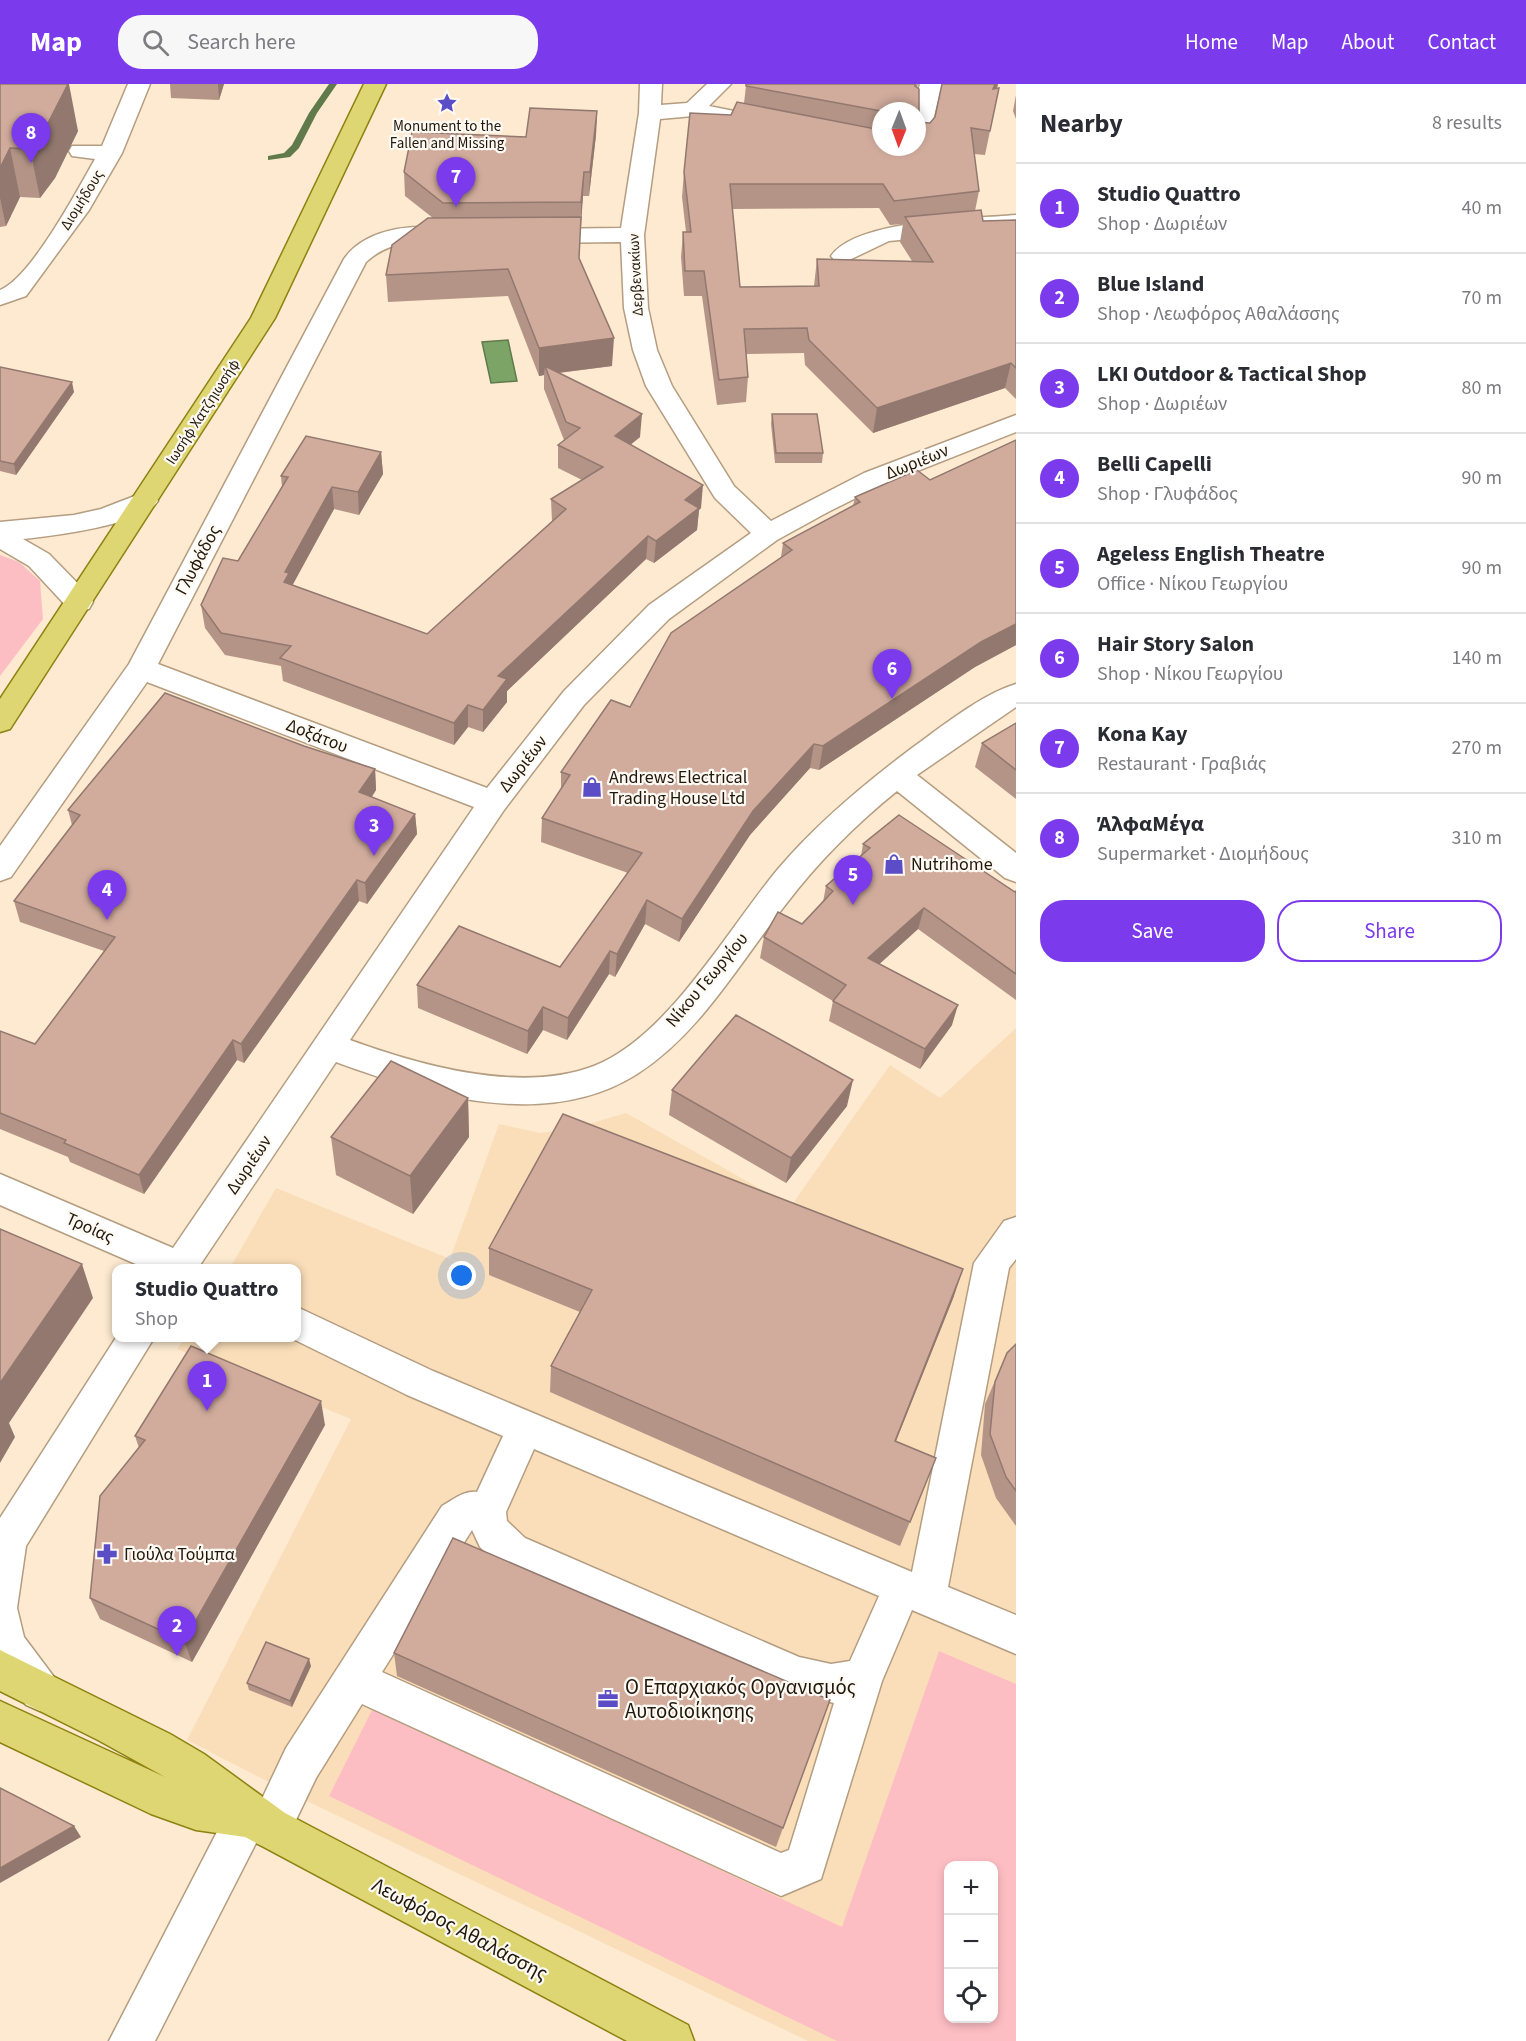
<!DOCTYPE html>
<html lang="en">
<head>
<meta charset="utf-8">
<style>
	body { margin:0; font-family:"Source Sans 3",sans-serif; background:#f7f7f7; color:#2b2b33 }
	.controls { position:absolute; right:18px; bottom:18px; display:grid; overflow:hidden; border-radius:12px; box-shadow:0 3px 9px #0003 }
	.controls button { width:54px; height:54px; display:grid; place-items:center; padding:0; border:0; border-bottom:2px solid #e1e1e2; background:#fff; color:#2b2b33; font:30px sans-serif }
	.compass { position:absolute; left:872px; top:18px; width:54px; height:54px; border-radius:50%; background:#fff; box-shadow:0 3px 9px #0003; rotate:181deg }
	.you { position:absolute; left:462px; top:1192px; width:21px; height:21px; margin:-15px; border:4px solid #fff; border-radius:50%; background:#1a73e8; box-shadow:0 0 0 9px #1a73e833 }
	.badge { display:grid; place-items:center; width:39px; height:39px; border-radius:50%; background:#7c3aed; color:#fff; font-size:20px; font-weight:700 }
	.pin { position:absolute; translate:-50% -50px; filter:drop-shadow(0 2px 3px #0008) }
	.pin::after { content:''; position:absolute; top:32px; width:21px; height:18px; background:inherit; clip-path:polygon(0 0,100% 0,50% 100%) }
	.popup { position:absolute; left:112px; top:1180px; width:189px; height:78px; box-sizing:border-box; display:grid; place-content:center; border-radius:12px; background:#fff; filter:drop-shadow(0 2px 4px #0005); font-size:20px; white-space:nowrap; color:#7c7c81 }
	.popup b { font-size:22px; color:#2b2b33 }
	.popup::after { content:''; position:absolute; left:50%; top:100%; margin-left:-12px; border:12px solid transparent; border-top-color:#fff }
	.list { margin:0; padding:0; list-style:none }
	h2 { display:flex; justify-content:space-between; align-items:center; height:78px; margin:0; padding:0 24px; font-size:26px }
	h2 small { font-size:20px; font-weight:400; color:#7c7c81 }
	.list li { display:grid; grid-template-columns:39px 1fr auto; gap:18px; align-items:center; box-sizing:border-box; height:90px; padding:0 24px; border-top:2px solid #e1e1e2 }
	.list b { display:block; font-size:22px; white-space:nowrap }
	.list p { margin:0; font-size:20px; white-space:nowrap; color:#7c7c81 }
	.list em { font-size:20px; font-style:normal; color:#7c7c81 }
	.actions { display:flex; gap:12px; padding:18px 24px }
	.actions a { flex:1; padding:14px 0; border:2px solid #7c3aed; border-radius:24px; text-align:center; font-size:21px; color:#7c3aed }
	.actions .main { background:#7c3aed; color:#fff }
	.icon { flex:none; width:33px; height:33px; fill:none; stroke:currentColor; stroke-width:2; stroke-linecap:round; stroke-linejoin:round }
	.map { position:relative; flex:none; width:1016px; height:1957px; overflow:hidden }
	header { display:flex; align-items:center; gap:36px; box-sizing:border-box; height:84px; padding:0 30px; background:#7c3aed; color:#fff }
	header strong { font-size:28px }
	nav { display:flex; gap:33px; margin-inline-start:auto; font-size:21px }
	.search { width:420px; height:54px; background:#f7f7f7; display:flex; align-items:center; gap:15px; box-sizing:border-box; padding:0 21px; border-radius:24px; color:#7c7c81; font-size:22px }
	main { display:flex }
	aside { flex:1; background:#fff }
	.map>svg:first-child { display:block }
	.built { fill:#fadeb9; fill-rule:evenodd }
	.green { fill:#fdbec3; fill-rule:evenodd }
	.water { fill:#7ca466; stroke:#607a4b; stroke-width:1.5 }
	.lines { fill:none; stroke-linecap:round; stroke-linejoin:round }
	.stream { fill:#607a4b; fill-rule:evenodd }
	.minor-casing { stroke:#b49d80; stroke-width:3 }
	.major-casing { stroke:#8d8211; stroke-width:3 }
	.minor { fill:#fff; fill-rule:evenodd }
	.major { fill:#ded672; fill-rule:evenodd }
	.wall { fill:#b49487; fill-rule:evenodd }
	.shaded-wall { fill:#92786e }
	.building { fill:#d1ac9d; stroke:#92786e; stroke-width:1.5 }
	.labels { text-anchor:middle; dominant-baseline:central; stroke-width:4.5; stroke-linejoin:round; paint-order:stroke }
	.far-poi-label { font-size:15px; fill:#20180c; stroke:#fefaf3 }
	.far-street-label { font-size:15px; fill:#20180c; stroke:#fefaf3 }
	.street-label { font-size:18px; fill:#20180c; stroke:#fefaf3 }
	.poi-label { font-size:18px; fill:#20180c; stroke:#fefaf3; text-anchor:start }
	.near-poi-label { font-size:21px; fill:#20180c; stroke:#fefaf3; text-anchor:start }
	.near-street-label { font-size:21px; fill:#20180c; stroke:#fefaf3 }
</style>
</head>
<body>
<header>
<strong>Map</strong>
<div class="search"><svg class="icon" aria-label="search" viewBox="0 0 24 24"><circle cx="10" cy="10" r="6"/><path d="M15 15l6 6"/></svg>Search here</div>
<nav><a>Home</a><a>Map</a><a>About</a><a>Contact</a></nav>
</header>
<main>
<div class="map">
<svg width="1016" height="1957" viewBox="0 0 1016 1957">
	<rect width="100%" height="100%" fill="#fdead1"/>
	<!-- built -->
	<path class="built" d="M1016 944V1957H808L288 1708 187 1656 351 1335 177 1265 185 1254H297V1184H230L276 1104 450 1175 499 1040 540 1049 575 1044 626 1029 791 1122 890 981 940 1014ZM948 1782H994V1934H948Z"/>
	<!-- green -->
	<g class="green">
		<polygon points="0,471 19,478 40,497 43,535 0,592"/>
		<path d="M939 1567 1016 1600V1957H837L329 1712 373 1624 842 1843ZM948 1782H994V1934H948Z"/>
	</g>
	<!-- water -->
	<polygon class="water" points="508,256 517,297 491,299 482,258"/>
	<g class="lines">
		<!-- stream -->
		<polygon class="stream" points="329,0 337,0 317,29 299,64 290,73 268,76 268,72 284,69 292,61 309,29"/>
		<!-- minor casing -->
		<g class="minor-casing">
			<g id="minor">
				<path d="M128 0H150L122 69 89 126 26 212 0 221V206C31 194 78 105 95 75L72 72 69 67 72 62H102Z"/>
				<path d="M640 0H662L661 21 687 19 707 0H731L709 22 769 34 772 39 769 44 761 46 693 32 660 35 644 151 648 224 657 266 672 302 734 402 771 437 864 389 1016 331V348L882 401 828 428 777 456 669 535 584 621 504 726 350 956C421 982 521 1010 594 982 668 953 728 845 778 785 817 739 864 700 912 664 941 643 982 610 1016 600V623L917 691 1016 769V798L1005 794 897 707C856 740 818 778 786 820 740 878 701 949 637 990 547 1047 428 1012 336 978L198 1184H145L0 1121V1090L173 1164 474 723 147 598 11 793 0 797V762L129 580 344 175C367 142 422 138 458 147L462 152 458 157 450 159C418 158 391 155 366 178L158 580 487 704 564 607 649 521 751 449 715 414 646 302 633 266 624 224 621 158 535 159 527 157 523 152 527 147 535 145 621 144 639 29Z"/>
				<polygon points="920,0 942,0 928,57 925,62 914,63 917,63 917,27 913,27"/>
				<path d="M1016 131V145L889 157 843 179 835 177 831 172C857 135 972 135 1016 131Z"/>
				<path d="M145 408 154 411 158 417C143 441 52 452 23 455L49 470 89 511 93 518 89 525 79 527 69 525 29 482 0 465V438L74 431 101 425Z"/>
				<path d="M1016 1133V1175L1009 1184 948 1503 1016 1531V1570L912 1526 882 1597 821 1795 781 1812 362 1620 316 1694 285 1759 270 1765 256 1759 155 1957H109L233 1717 248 1711 261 1717 286 1664 442 1422C453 1416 464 1406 477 1408L503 1352 407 1311 291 1254H297V1223L433 1287 912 1488 974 1179 1004 1137ZM534 1365 879 1512 850 1577 831 1580 799 1573 525 1454 507 1437 506 1428ZM472 1446 480 1463 497 1480 783 1606 834 1619 789 1766 781 1769 382 1588Z"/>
				<polygon points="117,1252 154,1254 26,1462 17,1524 24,1553 54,1593 60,1607 54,1621 40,1627 26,1621 0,1587 0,1434"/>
			</g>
		</g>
		<!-- major casing -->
		<g class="major-casing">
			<g id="major">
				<polygon points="364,0 386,0 275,234 10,645 0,648 0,615 251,234"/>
				<polygon points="0,1566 170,1650 204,1670 285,1729 688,1941 694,1957 627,1957 245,1753 196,1746 151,1730 0,1658 0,1617 165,1693 98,1656 0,1607"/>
			</g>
		</g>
		<!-- minor -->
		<use href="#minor" class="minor"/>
		<!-- major -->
		<use href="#major" class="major"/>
	</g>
	<!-- wall -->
	<g class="wall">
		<polygon points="0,0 78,47 55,94 40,114 20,113 6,142 0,143"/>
		<polygon points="170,0 224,0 219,16 171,14"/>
		<path d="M918 0 917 3 918 39H930L998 0 997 5 999 4 985 71 974 70 979 107 975 127 983 137 1016 136V315L1005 304 873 349 805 281 804 269 746 270 748 293 746 318 717 321 702 212H684L681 173 683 148H686L682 113 684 88 731 31 744 19 746 2ZM881 27H917L881 63ZM879 124 890 141 903 140 900 158 912 177 817 175 814 202 740 203 732 125Z"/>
		<polygon points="1016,11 1016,35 1013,27"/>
		<polygon points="597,27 596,51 589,112 583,112 580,142 579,174 612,282 559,289 640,353 630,361 701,424 699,426 697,446 654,479 646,475 507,607 507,618 483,648 468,643 454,661 283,597 281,582 225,571 205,544 201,521 238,477 282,403 281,392 381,368 383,390 359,431 334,425 292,501 427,550 552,438 551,415 582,396 558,384 558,361 564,356 544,305 544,291 539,292 508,212 388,218 386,191 433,134 405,112 404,88 526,53"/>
		<polygon points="0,283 74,308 16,391 0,387"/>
		<polygon points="772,330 823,369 822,379 775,379 771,340"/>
		<polygon points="1016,356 1016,561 975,583 819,686 810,684 750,751 679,858 645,840 615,893 609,890 567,956 543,946 527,970 418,924 417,901 560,883 628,789 541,758 542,734 561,705 561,688 630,623 781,473 783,459 853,422 855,413 930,396"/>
		<polygon points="1016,639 1016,715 975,683 982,659"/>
		<polygon points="304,662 375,685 376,706 372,713 415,730 417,750 367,820 359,817 244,979 237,976 144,1110 70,1078 68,1073 0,1045 0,947 35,960 104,867 20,838 14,817 72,741 68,726"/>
		<polygon points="863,760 1015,808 1016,807 1016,916 918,845 879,880 952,941 920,985 829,937 833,917 760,874 764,853 802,840 823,818 826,802 861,772"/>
		<polygon points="672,1006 847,1022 786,1099 669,1031"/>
		<polygon points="468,1014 469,1053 413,1130 336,1091 331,1053"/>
		<polygon points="489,1164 954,1212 896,1357 936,1374 900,1462 550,1308 551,1282 580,1228 489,1191"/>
		<polygon points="1016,1260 1016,1442 996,1414 981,1371 985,1320 1007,1269"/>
		<polygon points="325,1341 192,1578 100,1535 90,1514 139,1364 135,1352"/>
		<polygon points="394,1569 783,1744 776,1763 397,1592"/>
		<polygon points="311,1582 292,1623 249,1606 247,1599"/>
	</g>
	<!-- shaded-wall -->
	<g class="shaded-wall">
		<polygon points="68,0 69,0 78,47 55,94 40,114 30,65"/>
		<polygon points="218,0 224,0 219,16"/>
		<polygon points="995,0 998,0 988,29 993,5"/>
		<polygon points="597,27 596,51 589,112 590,88"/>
		<polygon points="10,64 20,113 6,142 0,114 0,84"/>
		<polygon points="584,88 583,112 581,142 581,118"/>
		<polygon points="614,254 612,282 548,290 545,282 544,291 539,292 539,264"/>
		<polygon points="1011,279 1005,304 873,349 877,324"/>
		<polygon points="72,298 74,308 16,391 14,380"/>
		<polygon points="642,330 640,353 613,375 615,352"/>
		<polygon points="381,368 383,390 359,431 358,408"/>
		<polygon points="703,401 701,424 699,426 697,446 654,479 656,457 685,416"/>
		<polygon points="332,403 334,425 291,504 284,498 285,488"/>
		<polygon points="648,452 646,475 507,607 507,618 483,648 483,626 498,592"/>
		<polygon points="1016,540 1016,561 975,583 819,686 823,662 981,558"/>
		<polygon points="468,621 468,643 454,661 454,639"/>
		<polygon points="814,660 810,684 750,751 679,858 682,835 753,727"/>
		<polygon points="375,685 376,706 360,729 359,708"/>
		<polygon points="415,730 417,750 367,820 365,799"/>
		<polygon points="357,796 359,817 244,979 241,960"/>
		<polygon points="647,816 645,840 615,893 617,870"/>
		<polygon points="924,824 918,845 863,895 868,874"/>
		<polygon points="610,867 609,890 567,956 568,934"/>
		<polygon points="958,921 952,941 920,985 925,965"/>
		<polygon points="543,923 543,946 527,970 528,947"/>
		<polygon points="233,956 237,976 144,1110 139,1091"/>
		<polygon points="853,996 847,1022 786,1099 791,1074"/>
		<polygon points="468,1014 469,1053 413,1130 410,1092"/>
		<polygon points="82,1180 93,1214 9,1339 15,1353 0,1379 0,1299"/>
		<polygon points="963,1185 954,1212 886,1382 895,1357"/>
		<polygon points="321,1317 325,1341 192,1578 184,1557"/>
		<polygon points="309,1575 311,1582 292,1623 290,1617"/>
		<polygon points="74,1742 81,1753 0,1799 0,1784"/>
	</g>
	<!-- building -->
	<g class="building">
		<polygon points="0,0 68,0 45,45 30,65 10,64 0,84"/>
		<polygon points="746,0 915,0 915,2 919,5 919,36 917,37 917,27 881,27 746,2"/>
		<polygon points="942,0 995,0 993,5 999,4 990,47 971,44 979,107 894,117 883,100 730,100 740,203 819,202 817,175 933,178 905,133 981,126 983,137 1016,136 1016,284 1011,279 877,324 809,256 807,244 744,245 748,293 719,296 704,187 685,187 683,148 691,148 684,88 690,29 731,31 737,18 881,46 881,63 917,63 917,38 930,39 935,33"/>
		<polygon points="530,24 597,27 590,88 584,88 581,118 443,119 404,88 412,48 526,53"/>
		<polygon points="581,133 579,174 614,254 539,264 508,185 386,191 392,161 428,134"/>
		<polygon points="545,282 642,330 615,352 703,401 685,416 699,424 656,457 648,452 498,592 507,595 483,626 468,621 454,639 280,574 291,562 221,549 201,521 223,474 238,477 288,393 281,392 306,352 381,368 358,408 332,403 285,488 289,489 284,498 427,550 566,425 551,415 603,383 558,361 580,344 566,338"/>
		<polygon points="0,283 72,298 14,380 0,377"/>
		<polygon points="772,330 817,330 823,369 776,369"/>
		<polygon points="1016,356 1016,540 981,558 823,662 814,660 753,727 682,835 647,816 617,870 610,867 568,934 543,923 528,947 417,901 459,842 560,883 642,769 542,734 570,691 561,688 611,616 630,623 671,549 792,466 783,459 860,418 855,413 917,386 930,396"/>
		<polygon points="165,609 304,662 375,685 359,708 415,730 365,799 357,796 241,960 233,956 139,1091 64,1059 66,1056 0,1029 0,947 35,960 115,853 14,817 80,731 68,726"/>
		<polygon points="1016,639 1016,686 982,659"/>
		<polygon points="899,731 1015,808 1016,807 1016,890 924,824 868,874 958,921 925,965 833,917 846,901 764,853 778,828 802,840 833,807 826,802 870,764 863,760"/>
		<polygon points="736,931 853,996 791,1074 672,1006"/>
		<polygon points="391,977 468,1014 410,1092 331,1053"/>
		<polygon points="563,1030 963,1185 895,1357 936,1374 910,1438 551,1282 592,1206 489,1164"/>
		<polygon points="0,1145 82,1180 0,1299"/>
		<polygon points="1016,1260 1016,1407 1006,1393 990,1350 995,1298 1007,1269"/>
		<polygon points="191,1262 321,1317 184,1557 90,1514 100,1412 145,1356 135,1352"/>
		<polygon points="453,1454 830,1616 783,1744 394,1569"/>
		<polygon points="266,1558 309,1575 290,1617 247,1599"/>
		<polygon points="0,1704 74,1742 0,1784"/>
	</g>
	<!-- icons -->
	<defs>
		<g id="sight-bare" transform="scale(1.62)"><path d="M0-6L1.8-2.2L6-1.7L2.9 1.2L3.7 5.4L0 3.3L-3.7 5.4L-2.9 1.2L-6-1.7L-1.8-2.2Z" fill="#5a4dc5" stroke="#fefaf3" stroke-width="2.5" paint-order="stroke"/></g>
		<g id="shop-bare" transform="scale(1.62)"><path d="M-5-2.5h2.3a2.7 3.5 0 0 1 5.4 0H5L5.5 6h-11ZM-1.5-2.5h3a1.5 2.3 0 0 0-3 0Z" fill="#5a4dc5" stroke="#fefaf3" stroke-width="2.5" paint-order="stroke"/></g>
		<g id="pharmacy-bare" transform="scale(1.62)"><path d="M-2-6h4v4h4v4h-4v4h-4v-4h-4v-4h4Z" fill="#5a4dc5" stroke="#fefaf3" stroke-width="2.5" paint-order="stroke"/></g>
		<g id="office-bare" transform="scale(1.62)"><path d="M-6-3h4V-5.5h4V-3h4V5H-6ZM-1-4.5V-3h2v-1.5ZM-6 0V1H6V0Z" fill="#5a4dc5" stroke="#fefaf3" stroke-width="2.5" paint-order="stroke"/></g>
	</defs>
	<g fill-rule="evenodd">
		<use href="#sight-bare" x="447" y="19"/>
		<use href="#shop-bare" x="592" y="703"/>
		<use href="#shop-bare" x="894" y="780"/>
		<use href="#pharmacy-bare" x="107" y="1470"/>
		<use href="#office-bare" x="608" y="1615"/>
	</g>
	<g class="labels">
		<!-- far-poi labels -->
		<g class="far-poi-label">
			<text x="447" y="42">Monument to the<tspan x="447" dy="17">Fallen and Missing</tspan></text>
		</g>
		<!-- far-street labels -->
		<g class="far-street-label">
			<text transform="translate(82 116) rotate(-58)">Διομήδους</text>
			<text transform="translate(636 191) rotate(-93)">Δερβενακίων</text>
			<text transform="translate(203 328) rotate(-57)">Ιωσήφ Χατζηιωσήφ</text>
		</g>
		<!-- street labels -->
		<g class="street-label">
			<text transform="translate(917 378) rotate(-22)">Δωριέων</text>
			<text transform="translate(198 476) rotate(-62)">Γλυφάδος</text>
			<text transform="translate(317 652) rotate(21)">Δοξάτου</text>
			<text transform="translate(523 680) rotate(-52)">Δωριέων</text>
			<text transform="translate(707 896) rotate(-50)">Νίκου Γεωργίου</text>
			<text transform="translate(249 1081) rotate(-56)">Δωριέων</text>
			<text transform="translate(90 1144) rotate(24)">Τροίας</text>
		</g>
		<!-- poi labels -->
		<g class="poi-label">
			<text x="609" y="693">Andrews Electrical<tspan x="609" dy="21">Trading House Ltd</tspan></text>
			<text x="911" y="780">Nutrihome</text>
			<text x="124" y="1470">Γιούλα Τούμπα</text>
		</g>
		<!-- near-poi labels -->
		<g class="near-poi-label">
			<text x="625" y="1603">Ο Επαρχιακός Οργανισμός<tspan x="625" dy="24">Αυτοδιοίκησης</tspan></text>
		</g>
		<!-- near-street labels -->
		<g class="near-street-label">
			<text transform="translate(460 1845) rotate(28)">Λεωφόρος Αθαλάσσης</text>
		</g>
	</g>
</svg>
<div class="controls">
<button>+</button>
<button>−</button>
<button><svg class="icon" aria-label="locate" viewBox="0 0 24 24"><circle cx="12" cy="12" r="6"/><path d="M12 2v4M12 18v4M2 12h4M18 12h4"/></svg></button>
</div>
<svg class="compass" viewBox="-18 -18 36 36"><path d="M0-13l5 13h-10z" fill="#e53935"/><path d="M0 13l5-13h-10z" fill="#7c7c81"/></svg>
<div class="you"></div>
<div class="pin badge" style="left:207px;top:1327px">1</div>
<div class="popup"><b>Studio Quattro</b>Shop</div>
<div class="pin badge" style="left:177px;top:1572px">2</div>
<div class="pin badge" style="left:374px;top:772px">3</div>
<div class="pin badge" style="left:107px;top:836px">4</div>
<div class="pin badge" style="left:853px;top:821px">5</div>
<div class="pin badge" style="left:892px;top:615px">6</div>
<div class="pin badge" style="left:456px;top:123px">7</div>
<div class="pin badge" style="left:31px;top:79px">8</div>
</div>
<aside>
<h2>Nearby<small>8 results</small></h2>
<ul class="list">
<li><span class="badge">1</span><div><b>Studio Quattro</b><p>Shop · Δωριέων</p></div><em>40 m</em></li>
<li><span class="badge">2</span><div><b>Blue Island</b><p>Shop · Λεωφόρος Αθαλάσσης</p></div><em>70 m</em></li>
<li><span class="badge">3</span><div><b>LKI Outdoor &amp; Tactical Shop</b><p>Shop · Δωριέων</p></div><em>80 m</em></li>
<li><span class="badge">4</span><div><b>Belli Capelli</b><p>Shop · Γλυφάδος</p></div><em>90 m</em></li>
<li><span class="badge">5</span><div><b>Ageless English Theatre</b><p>Office · Νίκου Γεωργίου</p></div><em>90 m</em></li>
<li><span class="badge">6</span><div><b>Hair Story Salon</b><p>Shop · Νίκου Γεωργίου</p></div><em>140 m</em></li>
<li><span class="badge">7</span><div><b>Kona Kay</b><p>Restaurant · Γραβιάς</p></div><em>270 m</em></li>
<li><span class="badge">8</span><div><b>ΆλφαΜέγα</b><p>Supermarket · Διομήδους</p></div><em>310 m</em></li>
</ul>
<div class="actions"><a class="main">Save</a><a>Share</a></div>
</aside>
</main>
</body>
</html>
